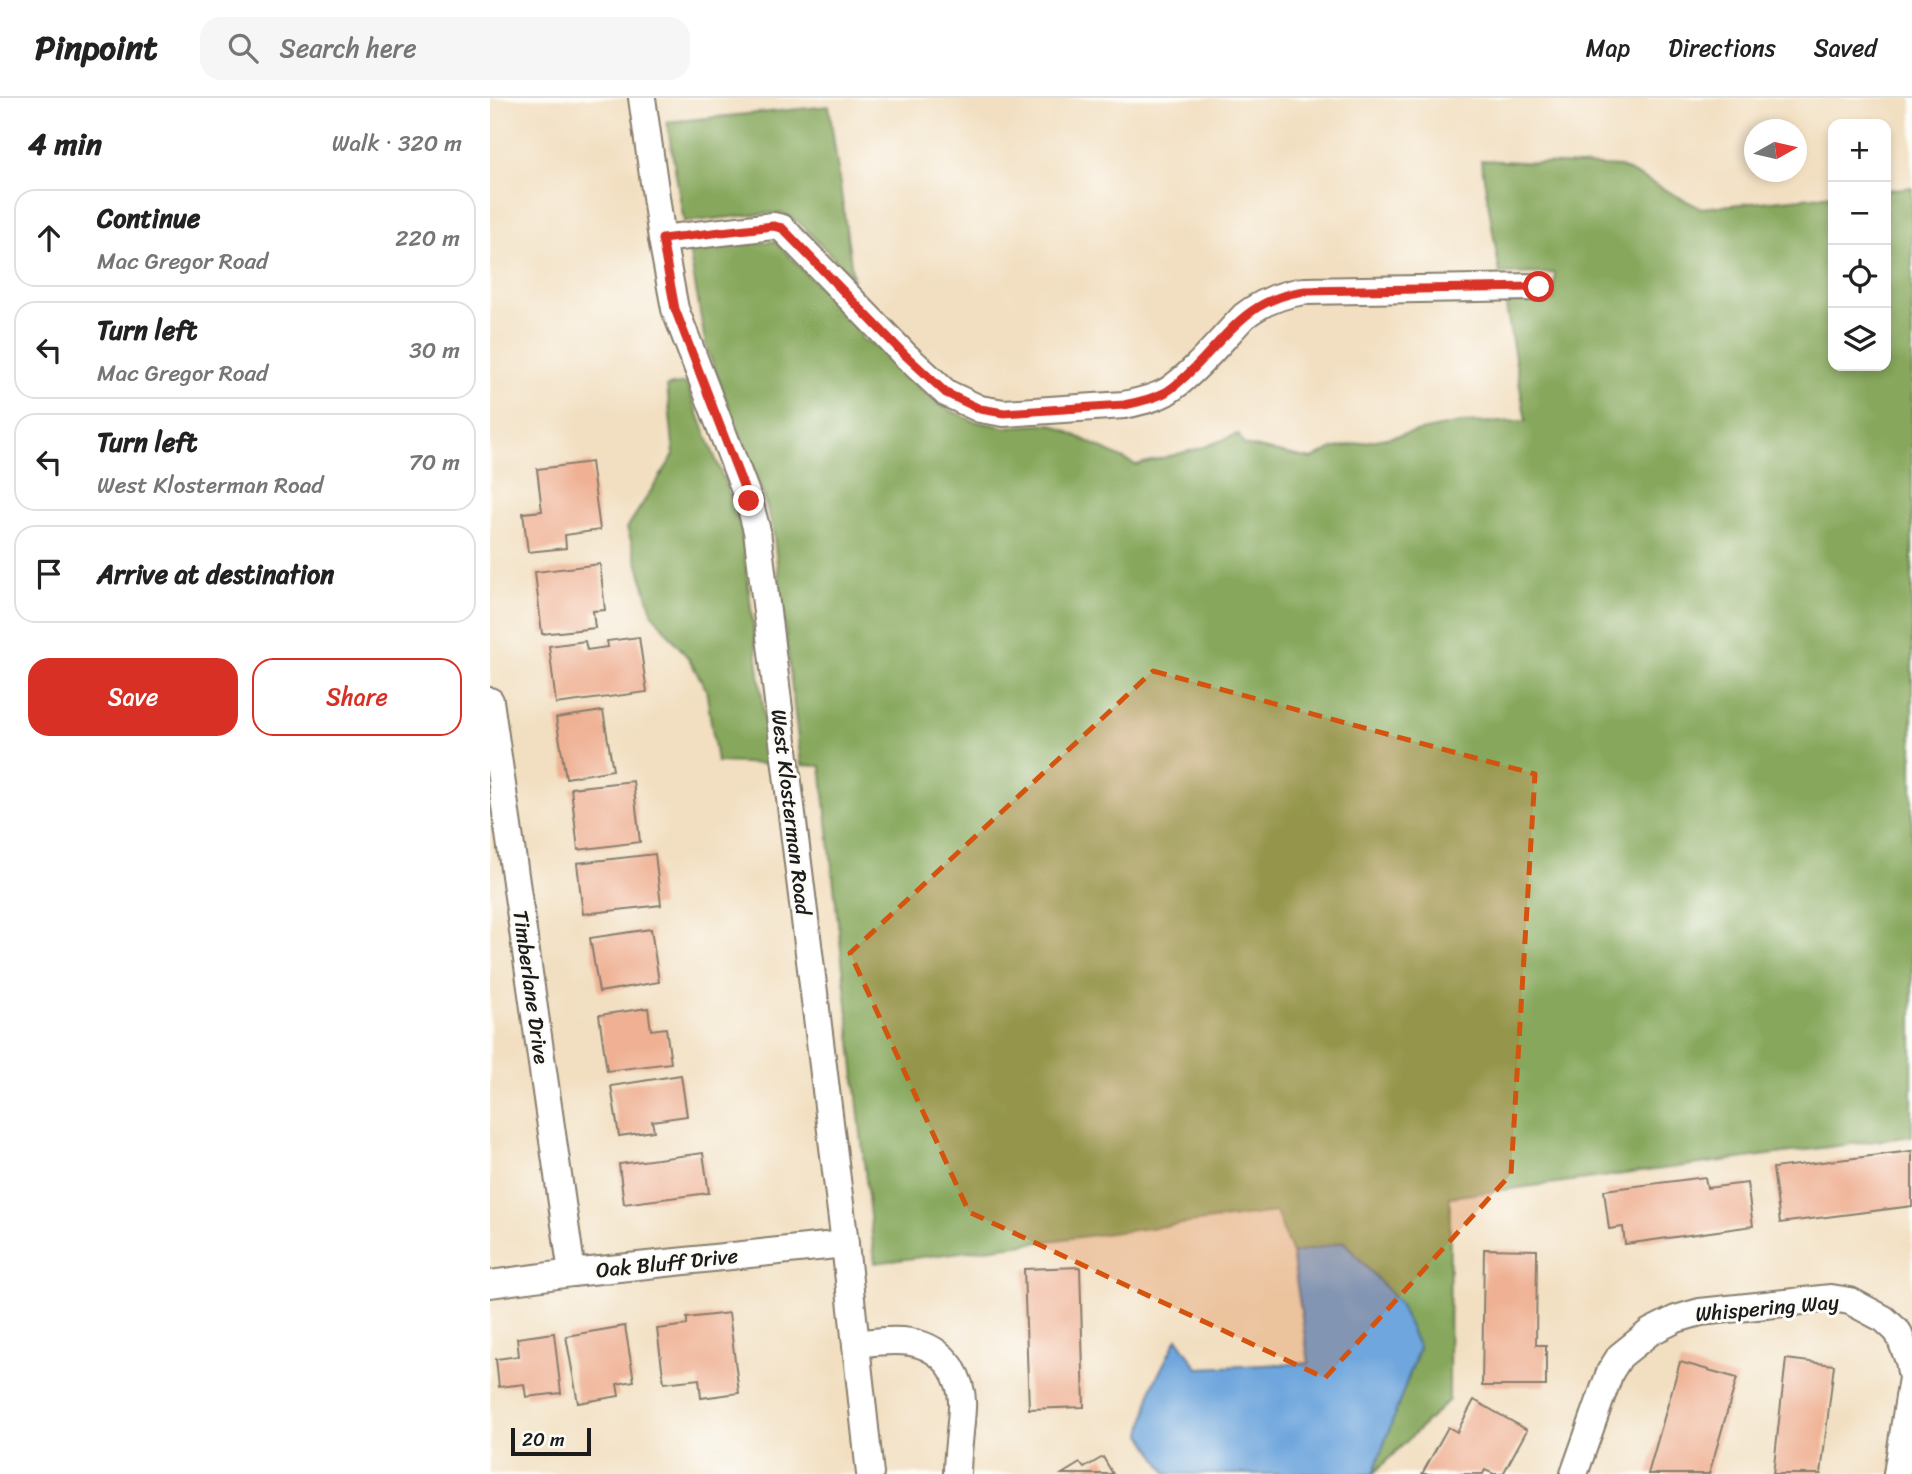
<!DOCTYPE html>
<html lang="en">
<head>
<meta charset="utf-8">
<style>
	body { margin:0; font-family:Sriracha,sans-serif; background:#f6f6f6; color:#222 }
	.controls { position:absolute; right:21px; top:21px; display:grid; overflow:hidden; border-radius:14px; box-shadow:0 4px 10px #0003 }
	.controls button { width:63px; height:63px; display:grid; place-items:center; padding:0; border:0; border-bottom:2px solid #e0e0e0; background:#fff; color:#222; font:35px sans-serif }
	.compass { position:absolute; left:1254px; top:21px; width:63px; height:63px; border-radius:50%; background:#fff; box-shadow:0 4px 10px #0003; rotate:82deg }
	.scale { position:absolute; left:21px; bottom:18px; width:80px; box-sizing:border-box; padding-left:7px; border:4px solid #1c1c1c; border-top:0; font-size:19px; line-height:24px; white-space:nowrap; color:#1c1c1c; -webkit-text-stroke:5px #fdfcf7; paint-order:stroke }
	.stop { position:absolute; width:21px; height:21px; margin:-16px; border:5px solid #d93025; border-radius:50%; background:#fff }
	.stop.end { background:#d93025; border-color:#fff; box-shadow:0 2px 7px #0008 }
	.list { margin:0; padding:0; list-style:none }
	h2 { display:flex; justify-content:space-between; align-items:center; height:91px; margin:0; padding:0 28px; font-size:30px }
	h2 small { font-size:23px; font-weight:400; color:#767676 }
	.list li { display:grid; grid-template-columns:46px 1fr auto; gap:21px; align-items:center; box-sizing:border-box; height:98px; margin:0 14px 14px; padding:0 14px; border:2px solid #e0e0e0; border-radius:21px }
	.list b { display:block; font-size:26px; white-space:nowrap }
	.list p { margin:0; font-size:23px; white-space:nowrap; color:#767676 }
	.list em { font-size:23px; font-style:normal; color:#767676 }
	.actions { display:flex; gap:14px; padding:21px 28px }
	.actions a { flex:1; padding:16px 0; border:2px solid #d93025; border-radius:21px; text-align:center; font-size:24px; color:#d93025 }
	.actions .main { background:#d93025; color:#fff }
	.icon { flex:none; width:38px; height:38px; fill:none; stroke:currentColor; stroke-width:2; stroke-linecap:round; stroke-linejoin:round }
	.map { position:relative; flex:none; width:1422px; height:1376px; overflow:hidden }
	header { display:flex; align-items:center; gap:42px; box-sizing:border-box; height:98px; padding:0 35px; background:#fff; border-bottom:2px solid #e0e0e0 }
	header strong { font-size:33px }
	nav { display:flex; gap:38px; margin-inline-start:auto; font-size:24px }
	.search { width:490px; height:63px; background:#f6f6f6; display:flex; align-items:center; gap:18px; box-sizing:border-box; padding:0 24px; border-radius:21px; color:#767676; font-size:26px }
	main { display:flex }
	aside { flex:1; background:#fff }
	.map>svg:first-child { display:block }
	.forest { fill:#86a75c; stroke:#51623c; stroke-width:2 }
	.water { fill:#6ea6dd; stroke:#45617c; stroke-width:2 }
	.building { fill:#efb093 }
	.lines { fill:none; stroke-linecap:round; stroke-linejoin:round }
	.minor-casing { stroke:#877e6e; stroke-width:30 }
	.minor { stroke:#fff; stroke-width:26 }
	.route { stroke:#d93025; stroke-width:9 }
	.marked { fill:#d4530e; fill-opacity:0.2; stroke:#d4530e; stroke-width:5; stroke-dasharray:14 9; stroke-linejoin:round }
	.labels { text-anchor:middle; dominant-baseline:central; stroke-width:6; stroke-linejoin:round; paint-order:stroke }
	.street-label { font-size:21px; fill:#1c1c1c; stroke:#fdfcf7 }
</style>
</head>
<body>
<header>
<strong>Pinpoint</strong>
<div class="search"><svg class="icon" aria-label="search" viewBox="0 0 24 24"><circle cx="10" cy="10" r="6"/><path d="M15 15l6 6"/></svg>Search here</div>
<nav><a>Map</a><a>Directions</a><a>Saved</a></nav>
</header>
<main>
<aside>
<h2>4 min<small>Walk · 320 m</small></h2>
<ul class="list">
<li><svg class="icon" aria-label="ahead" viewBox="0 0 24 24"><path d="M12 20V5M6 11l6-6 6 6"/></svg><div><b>Continue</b><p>Mac Gregor Road</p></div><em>220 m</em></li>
<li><svg class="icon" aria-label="left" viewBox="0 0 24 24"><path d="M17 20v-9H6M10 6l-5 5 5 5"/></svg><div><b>Turn left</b><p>Mac Gregor Road</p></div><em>30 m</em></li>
<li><svg class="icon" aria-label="left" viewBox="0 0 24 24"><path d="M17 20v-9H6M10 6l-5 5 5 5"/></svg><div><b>Turn left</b><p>West Klosterman Road</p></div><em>70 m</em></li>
<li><svg class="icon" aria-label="arrive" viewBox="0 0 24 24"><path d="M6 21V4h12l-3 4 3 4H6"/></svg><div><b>Arrive at destination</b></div></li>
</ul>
<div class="actions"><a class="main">Save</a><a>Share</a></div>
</aside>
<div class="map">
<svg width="1422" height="1376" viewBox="0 0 1422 1376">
	<rect width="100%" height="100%" fill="#fdfcf7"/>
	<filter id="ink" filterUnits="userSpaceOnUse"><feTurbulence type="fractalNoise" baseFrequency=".0143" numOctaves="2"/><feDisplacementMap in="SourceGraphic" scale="14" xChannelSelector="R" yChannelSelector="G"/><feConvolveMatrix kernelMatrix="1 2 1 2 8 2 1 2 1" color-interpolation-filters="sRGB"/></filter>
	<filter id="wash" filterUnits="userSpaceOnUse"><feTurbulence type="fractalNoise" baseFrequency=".00686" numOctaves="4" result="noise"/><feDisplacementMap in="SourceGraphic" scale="28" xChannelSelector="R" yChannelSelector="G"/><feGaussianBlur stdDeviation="1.57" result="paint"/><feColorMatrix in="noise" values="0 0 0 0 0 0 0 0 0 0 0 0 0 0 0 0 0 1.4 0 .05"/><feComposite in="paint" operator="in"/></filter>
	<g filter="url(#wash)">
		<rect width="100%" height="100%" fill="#f2dfc1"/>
		<!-- forest -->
		<g class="forest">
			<polygon points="339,8 363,180 310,125 295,116 281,115 194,124 177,24"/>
			<polygon points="991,62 1131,69 1210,110 1343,97 1343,268 1396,268 1396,92 1422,89 1422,1038 960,1099 959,1302 883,1376 929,1250 854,1144 802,1156 786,1114 385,1165 331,668 311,667 283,431 274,399 216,249 199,152 285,143 370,232 371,241 385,247 445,305 483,323 515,329 562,326 646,367 714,349 748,336 754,347 822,361 841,351 970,325 1036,323 1015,203 1064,202 1065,175 1010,176"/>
			<polygon points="196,285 244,408 252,436 280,666 227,664 216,591 199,561 163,517 137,430 184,357 177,288"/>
		</g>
		<!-- water -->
		<polygon class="water" points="854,1144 909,1205 929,1250 883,1376 677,1376 652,1336 662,1289 687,1240 708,1270 819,1265 802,1156"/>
		<g id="blocks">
			<!-- building -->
			<g class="building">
				<polygon points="101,364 110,432 75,437 76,450 38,454 33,415 52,413 47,371"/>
				<polygon points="110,466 115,512 103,513 105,530 52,536 45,474"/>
				<polygon points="149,539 157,594 66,606 59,548 95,543 97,552 118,549 117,543"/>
				<polygon points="113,613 123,672 76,680 66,620"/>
				<polygon points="143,683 150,744 88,752 81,690"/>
				<polygon points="165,756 171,807 93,816 87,765"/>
				<polygon points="161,831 169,884 109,894 100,840"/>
				<polygon points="158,910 161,932 176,930 181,965 117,973 109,917"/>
				<polygon points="191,977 197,1018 162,1023 164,1033 129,1038 121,988"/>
				<polygon points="1422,1053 1422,1108 1290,1125 1283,1070"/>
				<polygon points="213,1055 219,1095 134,1106 129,1066"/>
				<polygon points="1215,1079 1217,1090 1257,1085 1263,1128 1135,1146 1133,1129 1119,1131 1114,1092"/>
				<polygon points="994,1151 1047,1152 1046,1247 1056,1247 1056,1288 992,1288"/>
				<polygon points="590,1169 594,1309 539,1311 534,1171"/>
				<polygon points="239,1215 249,1295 211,1300 209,1281 174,1285 167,1231 197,1227 197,1220"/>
				<polygon points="135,1228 144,1283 127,1286 129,1298 88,1305 76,1238"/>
				<polygon points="64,1235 71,1295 36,1299 34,1286 9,1289 6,1261 29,1258 27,1240"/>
				<polygon points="1296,1261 1344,1267 1331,1376 1283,1376"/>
				<polygon points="1190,1264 1247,1280 1219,1376 1158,1376"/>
				<polygon points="984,1302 1037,1332 1013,1376 1004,1376 995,1372 993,1376 932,1376 958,1329 967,1334"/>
				<polygon points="613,1359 623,1376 572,1376 590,1365 594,1370"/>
			</g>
		</g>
	</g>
	<g filter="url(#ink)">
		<use href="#blocks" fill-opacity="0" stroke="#877e6e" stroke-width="2"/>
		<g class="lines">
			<!-- minor casing -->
			<g class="minor-casing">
				<g id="minor">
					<polyline points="152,0 172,141 185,211 259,403 267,433 355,1146 380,1376"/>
					<path d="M172 141 283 128 292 130 415 257 456 295 490 311 514 315 634 307C648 304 663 301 676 294 702 278 732 241 754 218 773 203 792 196 815 193L1049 189"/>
					<polyline points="0,603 82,1175"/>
					<polyline points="0,1186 82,1175 355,1146"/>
					<path d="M366 1246C401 1242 437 1236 461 1269 469 1282 473 1295 472 1310 471 1332 467 1354 467 1376"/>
					<polyline points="1084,1376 1120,1274 1130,1258 1160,1234 1186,1221 1210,1214 1341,1200 1360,1203 1394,1221 1408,1234 1419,1263 1422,1280 1407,1376"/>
				</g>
			</g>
			<!-- minor -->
			<use href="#minor" class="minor"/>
		</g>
	</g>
	<g class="lines" filter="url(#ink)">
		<!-- route -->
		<path class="route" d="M259 403 185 211 172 141 283 128 292 130 415 257 456 295 490 311 514 315 634 307C649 304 663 301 676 294 689 286 699 275 709 265 743 229 763 200 815 193L1049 189"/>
	</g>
	<!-- marked area -->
	<path class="marked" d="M663 573 1045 676 1021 1076 835 1280 479 1114 360 855Z"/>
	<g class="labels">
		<!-- street labels -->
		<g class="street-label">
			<text transform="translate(301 714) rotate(83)">West Klosterman Road</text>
			<text transform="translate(41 889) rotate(82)">Timberlane Drive</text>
			<text transform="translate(177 1165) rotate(-6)">Oak Bluff Drive</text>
			<text transform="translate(1277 1210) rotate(-5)">Whispering Way</text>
		</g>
	</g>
</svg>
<div class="controls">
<button>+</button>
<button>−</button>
<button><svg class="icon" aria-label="locate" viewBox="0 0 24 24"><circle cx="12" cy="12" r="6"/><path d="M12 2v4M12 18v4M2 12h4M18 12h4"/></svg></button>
<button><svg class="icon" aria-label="layers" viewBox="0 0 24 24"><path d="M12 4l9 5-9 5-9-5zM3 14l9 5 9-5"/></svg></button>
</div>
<svg class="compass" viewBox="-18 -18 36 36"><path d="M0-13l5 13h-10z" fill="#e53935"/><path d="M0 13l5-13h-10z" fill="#767676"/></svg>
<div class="scale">20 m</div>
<div class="stop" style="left:1049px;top:189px"></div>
<div class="stop end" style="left:259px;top:403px"></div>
</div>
</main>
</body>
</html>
